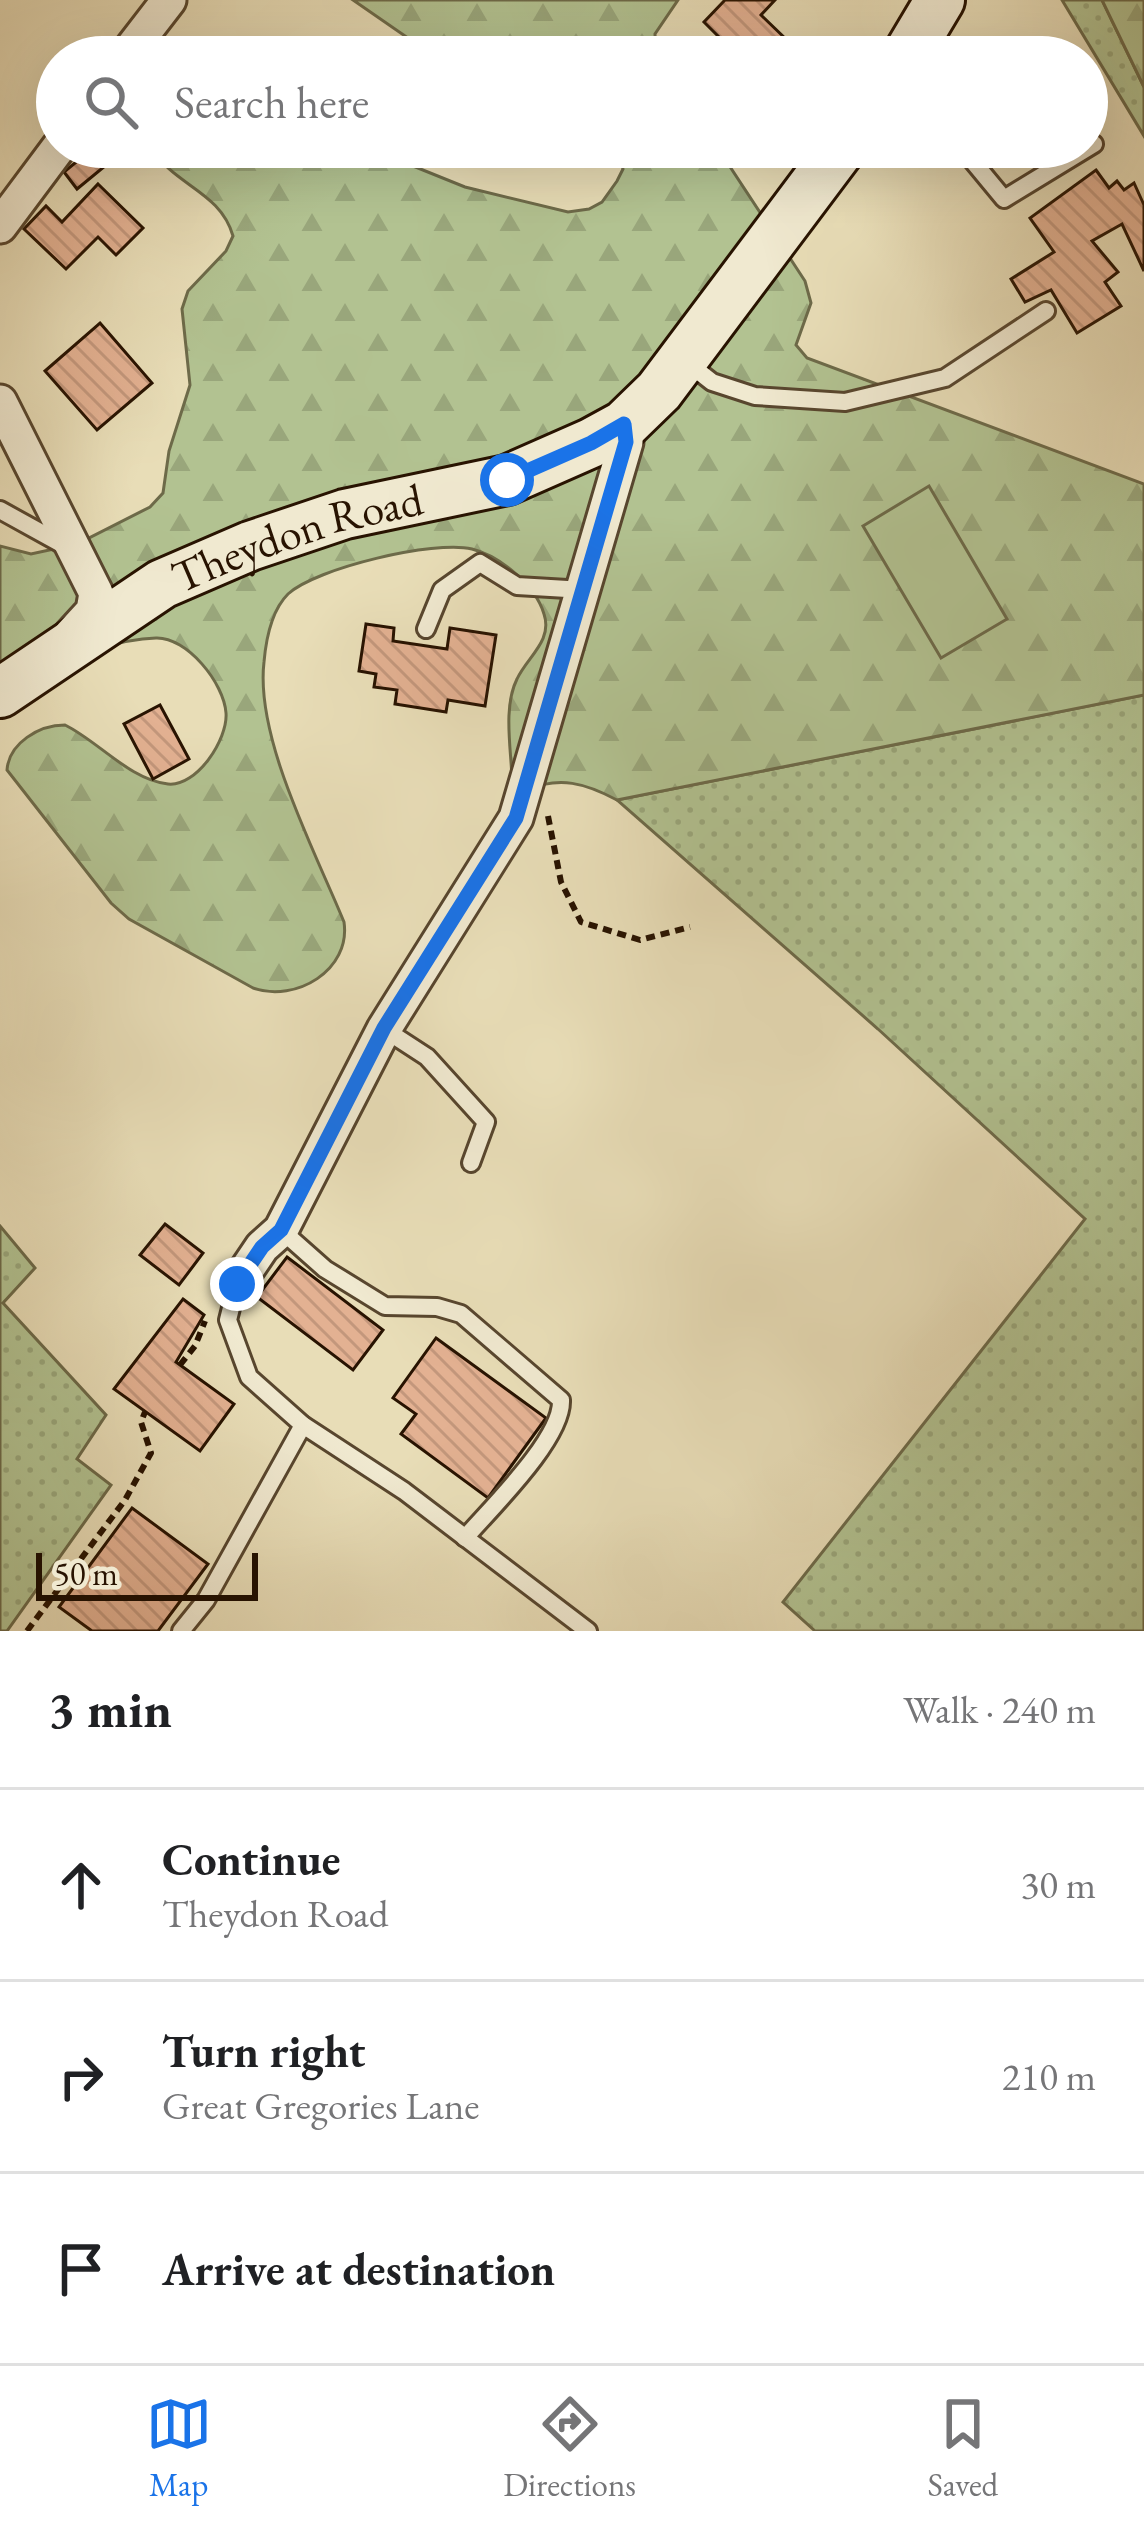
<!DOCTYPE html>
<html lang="en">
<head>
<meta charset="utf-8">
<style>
	body { margin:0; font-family:"EB Garamond",serif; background:#f6f6f6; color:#202124 }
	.scale { position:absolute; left:36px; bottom:30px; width:222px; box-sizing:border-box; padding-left:12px; border:6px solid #281301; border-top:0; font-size:33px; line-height:42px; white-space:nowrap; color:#281301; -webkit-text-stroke:9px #f0e9d0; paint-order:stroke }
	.stop { position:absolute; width:36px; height:36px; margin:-27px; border:9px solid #1a73e8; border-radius:50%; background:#fff }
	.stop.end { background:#1a73e8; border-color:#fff; box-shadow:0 3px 12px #0008 }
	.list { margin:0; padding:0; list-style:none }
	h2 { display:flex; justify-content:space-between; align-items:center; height:156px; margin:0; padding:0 48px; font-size:51px }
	h2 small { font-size:39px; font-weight:400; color:#757577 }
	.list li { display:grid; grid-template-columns:78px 1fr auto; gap:36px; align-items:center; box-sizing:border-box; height:192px; padding:0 48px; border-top:3px solid #e0e0e0 }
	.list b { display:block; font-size:45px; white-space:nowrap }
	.list p { margin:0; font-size:39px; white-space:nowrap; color:#757577 }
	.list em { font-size:39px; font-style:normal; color:#757577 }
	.icon { flex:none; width:66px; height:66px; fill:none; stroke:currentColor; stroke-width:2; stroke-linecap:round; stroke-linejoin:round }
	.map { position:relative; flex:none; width:1144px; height:1631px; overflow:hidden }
	.search { position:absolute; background:#fff; box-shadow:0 12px 48px #0002; left:36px; right:36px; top:36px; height:132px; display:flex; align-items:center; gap:30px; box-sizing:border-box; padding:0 42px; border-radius:66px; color:#757577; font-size:45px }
	.sheet { height:732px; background:#fff }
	nav { display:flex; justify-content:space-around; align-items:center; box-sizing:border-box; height:168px; border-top:3px solid #e0e0e0; background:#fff; font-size:33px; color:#757577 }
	nav a { display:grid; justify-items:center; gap:6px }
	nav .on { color:#1a73e8 }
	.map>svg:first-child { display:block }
	.grass { fill:url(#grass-dots); stroke:#6d6a49; stroke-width:3 }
	.forest { fill:url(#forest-firs); stroke:#6d6a49; stroke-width:3 }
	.pitch { fill:#b2c291; stroke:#6d6a49; stroke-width:3 }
	.building { fill:url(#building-back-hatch); stroke:#281301; stroke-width:3 }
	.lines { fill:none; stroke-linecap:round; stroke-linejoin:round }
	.lane-casing { stroke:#58462e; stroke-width:22 }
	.street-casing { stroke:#58462e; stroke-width:39 }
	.secondary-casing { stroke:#281301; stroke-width:54 }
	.path { stroke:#281301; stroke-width:6; stroke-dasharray:9 6; stroke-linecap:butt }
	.lane { stroke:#f0e9d0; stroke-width:16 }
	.street { stroke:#f0e9d0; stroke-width:33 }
	.secondary { stroke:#f0e9d0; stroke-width:48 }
	.route { stroke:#1a73e8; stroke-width:15 }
	.labels { text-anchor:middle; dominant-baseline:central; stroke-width:10; stroke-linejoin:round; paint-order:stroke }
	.street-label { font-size:45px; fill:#281301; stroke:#f0e9d0 }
</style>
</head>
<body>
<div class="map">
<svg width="1144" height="1631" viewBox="0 0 1144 1631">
	<defs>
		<pattern id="grass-dots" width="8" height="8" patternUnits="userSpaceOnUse" patternTransform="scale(3)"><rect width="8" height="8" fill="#b2c291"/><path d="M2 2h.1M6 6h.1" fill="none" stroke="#99a67b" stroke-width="1.8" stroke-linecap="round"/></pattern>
		<pattern id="forest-firs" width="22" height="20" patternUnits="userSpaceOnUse" patternTransform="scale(3)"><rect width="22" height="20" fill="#b2c291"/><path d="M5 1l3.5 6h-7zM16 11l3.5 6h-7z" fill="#99a67b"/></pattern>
		<pattern id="building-back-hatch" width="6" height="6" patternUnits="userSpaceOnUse" patternTransform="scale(3)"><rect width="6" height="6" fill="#e3b192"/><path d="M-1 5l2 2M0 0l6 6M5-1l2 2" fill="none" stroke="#c3977c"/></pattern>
	</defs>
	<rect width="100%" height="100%" fill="#e8ddb7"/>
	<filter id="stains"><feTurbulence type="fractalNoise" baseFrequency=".00167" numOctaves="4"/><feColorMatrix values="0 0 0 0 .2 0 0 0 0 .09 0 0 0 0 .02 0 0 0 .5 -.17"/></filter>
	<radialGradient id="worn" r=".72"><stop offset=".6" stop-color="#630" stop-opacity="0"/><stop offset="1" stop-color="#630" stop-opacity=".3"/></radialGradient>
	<!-- grass -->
	<g class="grass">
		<polygon points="1062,0 1102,0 1144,87 1144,136"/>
		<polygon points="1144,695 1144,1631 815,1631 783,1602 1085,1219 878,1029 617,800"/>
		<polygon points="0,1226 35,1268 3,1303 106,1415 77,1459 111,1485 7,1631 0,1631"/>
	</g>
	<!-- forest -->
	<g class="forest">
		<polygon points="353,0 678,0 655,34 656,57 445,57 418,45"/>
		<polygon points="1102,0 1144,0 1144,87"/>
		<path d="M152 147H366L465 187 568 212 589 209 602 202 617 181 623 169 616 147H717L805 281 811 303 796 345 807 358 1144 484V695L617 800C585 783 560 776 526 790L512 779C511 748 503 707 517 679 527 657 553 641 544 614 536 586 500 556 472 549 434 540 316 568 288 594 271 611 266 639 264 662 255 738 315 851 344 922 351 970 296 1003 253 988L129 919 111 903 7 770C9 743 39 725 65 725 98 741 130 780 168 784 197 787 228 739 226 713 224 683 187 637 156 638 103 639 49 671 0 690V546L31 554 77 544 150 507 163 493 169 451 190 385 182 309 188 291 226 251 233 236C220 190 171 185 152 147Z"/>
	</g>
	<!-- pitch -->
	<polygon class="pitch" points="929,486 1007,619 941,658 863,526"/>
	<!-- building -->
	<g class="building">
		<polygon points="725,0 775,0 761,15 790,43 776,57 739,57 704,22"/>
		<polygon points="92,149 105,166 77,189 64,172"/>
		<polygon points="1096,170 1109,188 1117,181 1124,190 1134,183 1144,205 1144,271 1122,224 1092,241 1118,272 1105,282 1121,306 1077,333 1051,290 1025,302 1011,279 1054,252 1030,218"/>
		<polygon points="98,184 143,228 116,255 98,237 66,269 24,229 46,206 62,222"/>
		<polygon points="100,323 152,383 97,430 45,371"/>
		<polygon points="366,624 394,628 393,641 447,649 450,628 496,635 485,706 448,700 446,712 395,704 397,690 374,687 376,674 359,671"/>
		<polygon points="160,705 189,759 153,779 124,724"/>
		<polygon points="165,1224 203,1253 179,1285 140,1255"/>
		<polygon points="287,1257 383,1330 353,1370 257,1297"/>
		<polygon points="183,1299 204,1315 176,1362 234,1404 200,1451 114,1389"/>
		<polygon points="436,1338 546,1418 488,1498 401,1434 416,1414 393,1398"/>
		<polygon points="132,1508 208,1564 158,1631 92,1631 59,1607"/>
	</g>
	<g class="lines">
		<!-- lane casing -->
		<g class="lane-casing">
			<g id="lane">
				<polyline points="961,147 1004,199 1094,144"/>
				<polyline points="684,360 712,382 755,396 845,402 945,378 1046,311"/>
				<polyline points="0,510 67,547"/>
				<polyline points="426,629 442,590 480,563 517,586 584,590"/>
				<polyline points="384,1029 427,1057 486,1122 471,1163"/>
				<path d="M281 1230 325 1269 385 1306 437 1307 461 1314 561 1400C563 1438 491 1508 465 1538"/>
				<polyline points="237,1284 228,1320 249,1377 303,1425 404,1491 588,1631"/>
				<polyline points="181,1631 206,1600 303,1425"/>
			</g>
		</g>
		<!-- street casing -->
		<g class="street-casing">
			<g id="street">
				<polyline points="125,57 169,0"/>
				<polyline points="0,226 59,147"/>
				<polyline points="0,402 96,593 93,611 71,635"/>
				<polyline points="237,1284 262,1247 281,1230 384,1029 516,818 626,442 624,425"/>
			</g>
		</g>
		<!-- secondary casing -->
		<g class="secondary-casing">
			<g id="secondary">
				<polyline points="906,57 940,0"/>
				<path id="s1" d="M0 693 162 584 250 546 345 514 507 480 591 443 624 425 659 391 842 147"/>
			</g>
		</g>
		<!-- path -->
		<g class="path">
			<polyline points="548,816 561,882 581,922 640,940 690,927"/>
			<polyline points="180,1365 195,1346 205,1321"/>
			<polyline points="27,1631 125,1500 151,1453 141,1422 145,1412"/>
		</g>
		<!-- lane -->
		<use href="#lane" class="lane"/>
		<!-- street -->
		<use href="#street" class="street"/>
		<!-- secondary -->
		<use href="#secondary" class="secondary"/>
	</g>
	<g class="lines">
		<!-- route -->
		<polyline class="route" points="237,1284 262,1247 281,1230 384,1028 516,818 626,442 624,424 591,443 507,480"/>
	</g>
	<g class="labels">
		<!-- street labels -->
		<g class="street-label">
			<text stroke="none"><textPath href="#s1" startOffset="339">Theydon Road</textPath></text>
		</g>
	</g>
	<rect width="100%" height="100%" filter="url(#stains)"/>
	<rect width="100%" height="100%" fill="url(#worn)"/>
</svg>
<div class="scale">50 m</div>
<div class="stop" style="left:507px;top:480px"></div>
<div class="stop end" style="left:237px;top:1284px"></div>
<div class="search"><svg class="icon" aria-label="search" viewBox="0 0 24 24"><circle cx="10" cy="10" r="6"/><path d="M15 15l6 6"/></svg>Search here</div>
</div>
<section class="sheet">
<h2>3 min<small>Walk · 240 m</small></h2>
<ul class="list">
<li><svg class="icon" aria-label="ahead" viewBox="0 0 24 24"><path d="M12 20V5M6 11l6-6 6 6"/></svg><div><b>Continue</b><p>Theydon Road</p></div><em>30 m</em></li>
<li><svg class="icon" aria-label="right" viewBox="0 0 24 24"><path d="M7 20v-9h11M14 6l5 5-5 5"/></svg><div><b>Turn right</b><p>Great Gregories Lane</p></div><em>210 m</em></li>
<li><svg class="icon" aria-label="arrive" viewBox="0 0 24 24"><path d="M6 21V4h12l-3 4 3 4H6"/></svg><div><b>Arrive at destination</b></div></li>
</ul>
</section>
<nav>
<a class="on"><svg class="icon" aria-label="map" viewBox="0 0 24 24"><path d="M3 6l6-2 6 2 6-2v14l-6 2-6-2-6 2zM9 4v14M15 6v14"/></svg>Map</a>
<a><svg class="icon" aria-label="directions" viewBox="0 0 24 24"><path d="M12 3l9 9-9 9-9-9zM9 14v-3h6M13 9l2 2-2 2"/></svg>Directions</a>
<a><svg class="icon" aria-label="saved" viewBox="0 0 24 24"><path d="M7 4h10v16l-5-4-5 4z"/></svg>Saved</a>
</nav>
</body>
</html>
